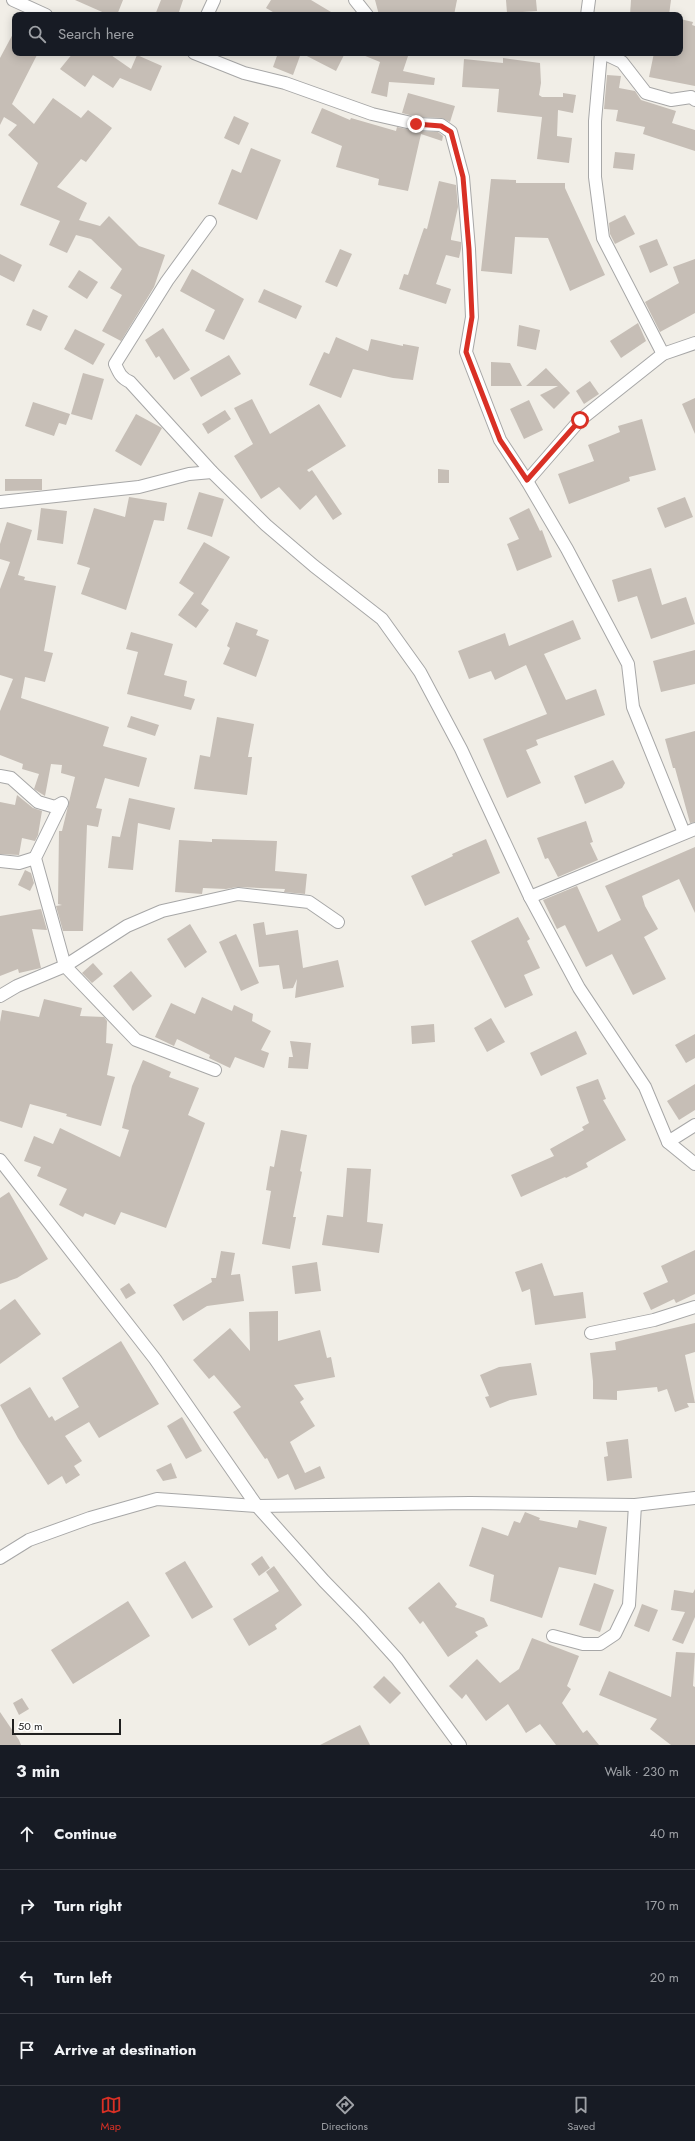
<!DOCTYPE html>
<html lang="en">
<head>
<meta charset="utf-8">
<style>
	body { margin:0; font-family:Jost,sans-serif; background:#242831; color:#f1f3f6 }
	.scale { position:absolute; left:12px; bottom:10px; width:109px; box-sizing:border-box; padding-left:4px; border:2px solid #202020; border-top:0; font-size:11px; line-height:14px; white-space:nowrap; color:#202020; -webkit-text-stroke:3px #fff; paint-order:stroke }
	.stop { position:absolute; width:12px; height:12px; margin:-9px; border:3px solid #d93025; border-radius:50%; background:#fff }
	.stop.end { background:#d93025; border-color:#fff; box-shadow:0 1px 4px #0008 }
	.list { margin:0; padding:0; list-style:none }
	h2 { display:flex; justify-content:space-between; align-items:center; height:52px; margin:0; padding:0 16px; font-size:17px }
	h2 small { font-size:13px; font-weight:400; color:#9ea1a6 }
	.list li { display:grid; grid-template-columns:26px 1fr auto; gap:12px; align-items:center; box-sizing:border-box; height:72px; padding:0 16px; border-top:1px solid #363941 }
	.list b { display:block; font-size:15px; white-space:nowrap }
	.list em { font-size:13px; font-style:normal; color:#9ea1a6 }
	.icon { flex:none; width:22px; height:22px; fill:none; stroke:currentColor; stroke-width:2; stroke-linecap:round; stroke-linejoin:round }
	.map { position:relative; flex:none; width:695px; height:1745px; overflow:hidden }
	.search { position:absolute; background:#171b24; box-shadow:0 2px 10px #0003; left:12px; right:12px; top:12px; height:44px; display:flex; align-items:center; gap:10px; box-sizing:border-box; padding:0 14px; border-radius:8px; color:#9ea1a6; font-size:15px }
	.sheet { height:340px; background:#171b24 }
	nav { display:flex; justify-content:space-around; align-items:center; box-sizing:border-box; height:56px; border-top:1px solid #363941; background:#171b24; font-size:11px; color:#9ea1a6 }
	nav a { display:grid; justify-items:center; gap:2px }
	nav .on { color:#d93025 }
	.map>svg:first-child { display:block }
	.building { fill:#c6beb6 }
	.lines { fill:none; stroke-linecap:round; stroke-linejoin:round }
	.minor-casing { stroke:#a7a7a7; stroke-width:14 }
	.minor { stroke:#fff; stroke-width:12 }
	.route { stroke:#d93025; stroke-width:5 }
</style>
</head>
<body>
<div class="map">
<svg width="695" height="1745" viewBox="0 0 695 1745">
	<rect width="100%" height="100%" fill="#f1eee7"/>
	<!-- building -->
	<g class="building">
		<polygon points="75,0 123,0 117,15 109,15"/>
		<polygon points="161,0 183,0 178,15 155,15"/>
		<polygon points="271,0 311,0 336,15 278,15 266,8"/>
		<polygon points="375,0 457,0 454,15 379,15"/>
		<polygon points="506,0 536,0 537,11 507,13"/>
		<polygon points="631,0 671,0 669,15 630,15"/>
		<polygon points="680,19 693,22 692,25 695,26 695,86 649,77 654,53 680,53"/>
		<polygon points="15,30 15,53 38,53 12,104 34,124 53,98 81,118 88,110 112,128 86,162 81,159 57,187 87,203 79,220 100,226 109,216 139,246 165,255 154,287 121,341 102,331 122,295 110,288 122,269 91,239 76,235 67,253 49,245 60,221 20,205 38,163 8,135 17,125 4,117 0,125 0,58"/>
		<polygon points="73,53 108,53 131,69 137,55 162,66 151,91 120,78 113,88 93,75 85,87 60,69"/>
		<polygon points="278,53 292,53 300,56 293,75 273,67"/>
		<polygon points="301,53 345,53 336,71"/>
		<polygon points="358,53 409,53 403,71 435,78 434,85 389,82 387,97 371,93 380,62"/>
		<polygon points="503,58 540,63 541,83 539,95 542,97 563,97 563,93 576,95 573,113 558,110 557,136 572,138 569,163 537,159 542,117 497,112 499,89 462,87 464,59 503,63"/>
		<polygon points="607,75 621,76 619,88 635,91 641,100 676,111 672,123 695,130 695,151 643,134 645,127 616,121 618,110 604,109"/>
		<polygon points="408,93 455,106 450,122 442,118 417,117 402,113"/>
		<polygon points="322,108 350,120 351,118 396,131 397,127 416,131 438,132 443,136 442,141 421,134 408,191 378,185 379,179 336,167 342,146 311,133"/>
		<polygon points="234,116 249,123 239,145 224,138"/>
		<polygon points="251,148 281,160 257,220 218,204 232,169 241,173"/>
		<polygon points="615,152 635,154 633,170 613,168"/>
		<polygon points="491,179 516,180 516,183 565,183 565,188 605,275 570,291 548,238 515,237 512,274 481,271"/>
		<polygon points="439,181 456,185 458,207 451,238 451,240 461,242 461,249 459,258 446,255 436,284 451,289 446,304 399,289 404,274 408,275 424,228 427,229"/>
		<polygon points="625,215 635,234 615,244 610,234 609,223"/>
		<polygon points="657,239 668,265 650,273 639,246"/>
		<polygon points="340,249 352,254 337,287 325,282"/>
		<polygon points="0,254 22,265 14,282 0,275"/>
		<polygon points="695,259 695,313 660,332 645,302 679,283 673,267"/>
		<polygon points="192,269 244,299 224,340 205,331 215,310 180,291"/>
		<polygon points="79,270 98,282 87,299 68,287"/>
		<polygon points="264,289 302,306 296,319 258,302"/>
		<polygon points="33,309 48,316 41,331 26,325"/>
		<polygon points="638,323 646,341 621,358 610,341"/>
		<polygon points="519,325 540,330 536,350 517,346"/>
		<polygon points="163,328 190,370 174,380 159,356 156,358 145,340"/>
		<polygon points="75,329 105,344 93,365 64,349"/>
		<polygon points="336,337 368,351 371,339 403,346 403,344 419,347 413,380 393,378 353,369 341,398 309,385 324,352 329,354"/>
		<polygon points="229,355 241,374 201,397 190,378"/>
		<polygon points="491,362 510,363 522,386 491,386"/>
		<polygon points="546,368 570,393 554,409 540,395 558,386 526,386"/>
		<polygon points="83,373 104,379 92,420 71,414"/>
		<polygon points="590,381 599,394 584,404 576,391"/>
		<polygon points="695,398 695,434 682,404"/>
		<polygon points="252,399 270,434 319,404 346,446 307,470 309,472 312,470 342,514 333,520 316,495 300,510 279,487 261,499 234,456 253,444 234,408"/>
		<polygon points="529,400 543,430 524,439 510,409"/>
		<polygon points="33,402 70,414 66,425 59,423 54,436 25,426"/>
		<polygon points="225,410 231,419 208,434 202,424"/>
		<polygon points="136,414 162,428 141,466 115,451"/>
		<polygon points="642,419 656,470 629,477 630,481 569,504 558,474 594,461 588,445 620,432 618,426"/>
		<polygon points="438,469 449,470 449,483 438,483"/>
		<polygon points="5,479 42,479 42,490 5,491"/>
		<polygon points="199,492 224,499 212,537 187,529"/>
		<polygon points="129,497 167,503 164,521 154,520 126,610 81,594 90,568 77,564 94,508 125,517"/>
		<polygon points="685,497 693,517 665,528 657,508"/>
		<polygon points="41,508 67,511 63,544 37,540"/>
		<polygon points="529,508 540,531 542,530 552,557 517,571 507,544 519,539 509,518"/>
		<polygon points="7,522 32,530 18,575 25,577 24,580 56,586 44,651 53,653 45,682 25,677 21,698 109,727 103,746 147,758 139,787 105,778 96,808 102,809 98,827 87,825 83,931 63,931 56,906 62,905 58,904 59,831 62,831 75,777 61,773 62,765 51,764 45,796 34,789 39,774 22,769 23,764 0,755 0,711 13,679 0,675 0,589 10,562 0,559 0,544"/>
		<polygon points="204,542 230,557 201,604 209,610 196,628 178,615 194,593 179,583"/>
		<polygon points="651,568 662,605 686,597 695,624 651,639 637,596 618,602 612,580"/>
		<polygon points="573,620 581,639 544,654 566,700 596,689 605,715 536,740 538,745 526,750 541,783 507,798 483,739 547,714 526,665 495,680 491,671 469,679 458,651 505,633 509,646"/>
		<polygon points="236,622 258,630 256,635 269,640 256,677 223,664 230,648 227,646"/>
		<polygon points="131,632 173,644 164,675 187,681 184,696 195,699 191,710 127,694 138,652 126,649"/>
		<polygon points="695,650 695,684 661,692 653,661"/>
		<polygon points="131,716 159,725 155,736 127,727"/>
		<polygon points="217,717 254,724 248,757 252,757 247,795 194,789 200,755 210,757"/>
		<polygon points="695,731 695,822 690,823 675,768 673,768 665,739"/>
		<polygon points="613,760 625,783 622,788 585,804 574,776"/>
		<polygon points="17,795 33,808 42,811 38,835 35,841 22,838 19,855 0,854 0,802 15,805"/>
		<polygon points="129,798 175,808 170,830 138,823 133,870 108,868 112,836 120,837"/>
		<polygon points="586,821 593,842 590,843 598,860 558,877 548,858 545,859 537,838"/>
		<polygon points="212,839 277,841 275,871 307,874 305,894 284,892 285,889 237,887 226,889 203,888 202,894 175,892 179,840 212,842"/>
		<polygon points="486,839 500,873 425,906 411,876 453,856 452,854"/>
		<polygon points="695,847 695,913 679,879 642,896 645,906 658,929 644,937 666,979 633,995 612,954 586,967 565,925 557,929 543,900 577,886 598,932 621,920 605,886"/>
		<polygon points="25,870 31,873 34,883 30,891 18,885"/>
		<polygon points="41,909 47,930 32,929 41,968 19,973 18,969 0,976 0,916"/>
		<polygon points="518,917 530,939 527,941 540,968 524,975 533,995 505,1008 471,941"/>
		<polygon points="264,922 266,935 298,930 303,968 338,960 344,987 295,998 297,979 293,988 283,989 279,965 259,967 253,924"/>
		<polygon points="190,924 207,952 185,968 167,939"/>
		<polygon points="236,934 259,983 241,991 219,942"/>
		<polygon points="93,963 103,974 92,983 82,973"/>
		<polygon points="131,971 152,996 133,1011 113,986"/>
		<polygon points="202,997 232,1011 234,1005 253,1014 252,1021 271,1031 261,1050 269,1053 264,1068 235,1057 230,1068 209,1058 210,1055 177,1039 174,1046 155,1037 171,1003 195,1014"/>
		<polygon points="44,999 82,1008 80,1016 104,1017 107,1021 106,1043 113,1044 107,1075 115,1077 101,1126 66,1116 67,1114 30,1104 22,1128 0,1121 0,1022 2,1010 39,1017"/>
		<polygon points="491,1018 505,1042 487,1052 474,1028"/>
		<polygon points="434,1024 435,1042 412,1044 411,1026"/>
		<polygon points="576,1031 587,1054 541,1076 530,1053"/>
		<polygon points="695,1034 695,1058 686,1063 675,1045"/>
		<polygon points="290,1041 311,1043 308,1069 288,1068 289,1057 293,1057"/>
		<polygon points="143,1060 171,1072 169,1077 199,1088 188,1115 205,1123 166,1228 121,1212 115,1225 85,1213 83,1217 59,1205 67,1189 37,1176 41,1167 24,1161 34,1136 53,1144 60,1128 120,1157 129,1130 122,1128 132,1086"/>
		<polygon points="598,1079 606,1099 603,1100 626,1140 586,1163 588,1167 566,1178 565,1177 521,1197 511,1175 554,1156 550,1149 584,1130 582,1127 589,1123 576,1087"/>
		<polygon points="695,1084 695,1110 679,1120 667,1101"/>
		<polygon points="281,1130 307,1135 300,1171 302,1172 293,1217 296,1217 290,1249 262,1244 271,1191 266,1190 270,1166 274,1167"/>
		<polygon points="347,1168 371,1169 367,1222 383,1224 379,1253 322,1245 327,1215 343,1217"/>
		<polygon points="9,1192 48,1259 17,1278 0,1284 0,1198"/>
		<polygon points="695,1250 695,1294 676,1303 674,1299 651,1310 643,1293 668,1282 661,1266"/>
		<polygon points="221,1251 235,1253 231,1275 240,1274 244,1301 207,1306 183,1321 173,1305 212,1282 211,1278 216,1278"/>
		<polygon points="317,1262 321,1291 295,1294 292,1266"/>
		<polygon points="542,1263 554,1296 583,1292 586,1318 535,1325 530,1289 522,1292 515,1272"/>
		<polygon points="129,1283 136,1293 126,1299 120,1289"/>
		<polygon points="15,1299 41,1334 0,1364 0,1310"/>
		<polygon points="278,1311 278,1341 320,1330 327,1358 331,1357 335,1377 294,1385 304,1399 300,1402 315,1426 290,1442 305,1473 320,1466 325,1478 295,1490 288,1474 278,1479 267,1458 265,1459 233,1412 241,1407 214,1375 209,1379 193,1360 230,1328 250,1351 249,1312"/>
		<polygon points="695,1323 695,1352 685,1355 695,1403 687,1403 689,1407 675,1412 667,1389 658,1392 657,1387 617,1391 617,1400 593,1399 593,1381 590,1353 616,1350 615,1342"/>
		<polygon points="121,1341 159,1404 99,1438 89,1422 65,1436 82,1461 74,1466 80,1475 66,1484 62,1476 48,1485 18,1438 0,1405 30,1387 49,1418 52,1416 55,1421 79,1407 62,1378"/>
		<polygon points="531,1363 537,1395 510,1400 490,1408 485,1397 489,1396 480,1375 499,1367"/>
		<polygon points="182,1417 202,1451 186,1459 167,1426"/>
		<polygon points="628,1439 632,1478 607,1481 604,1457 608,1456 606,1442"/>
		<polygon points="171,1463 177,1478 163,1481 156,1470"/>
		<polygon points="525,1512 540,1518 539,1520 577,1528 579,1520 607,1527 596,1575 559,1567 542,1618 490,1601 494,1575 469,1566 482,1527 508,1536 514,1521 520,1523"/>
		<polygon points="262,1556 270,1568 259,1576 251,1564"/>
		<polygon points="185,1561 213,1607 192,1619 165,1573"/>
		<polygon points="274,1566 302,1605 275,1625 277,1629 249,1646 233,1619 279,1591 266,1572"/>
		<polygon points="439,1582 457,1604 455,1607 484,1618 488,1626 475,1632 478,1636 448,1657 423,1621 420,1624 408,1608"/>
		<polygon points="594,1583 614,1590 600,1632 579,1625"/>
		<polygon points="695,1589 695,1617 683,1644 672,1640 685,1612 671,1610 674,1590 693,1593"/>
		<polygon points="128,1601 150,1636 73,1684 51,1650"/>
		<polygon points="642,1604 658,1610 649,1632 634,1626"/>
		<polygon points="532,1638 579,1656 567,1686 571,1689 562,1703 583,1733 587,1730 599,1745 556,1745 540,1724 526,1733 508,1704 486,1721 466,1694 462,1699 449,1686 477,1659 500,1683 519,1669"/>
		<polygon points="676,1652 695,1653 693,1686 695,1687 695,1745 671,1745 650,1729 657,1719 599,1695 609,1671 671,1697"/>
		<polygon points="384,1676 401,1693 390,1704 373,1687"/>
		<polygon points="22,1698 29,1709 19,1715 13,1703"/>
		<polygon points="0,1712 19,1740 21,1745 0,1745"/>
		<polygon points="360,1725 370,1745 320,1745"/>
	</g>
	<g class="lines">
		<!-- minor casing -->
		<g class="minor-casing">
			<g id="minor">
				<polyline points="13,0 46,15"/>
				<polyline points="355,0 367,15"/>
				<polyline points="207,15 214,0"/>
				<polyline points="587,15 589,0"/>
				<polyline points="194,53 244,73 285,83 372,114 416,124 441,125 451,132 463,177 469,249 472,317 466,352 500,440 527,481 567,549 628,664 633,707 684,833"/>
				<polyline points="601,53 595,121 595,177 603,238 663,354"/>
				<polyline points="603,53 622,62 646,93 671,100 691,97 695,100"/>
				<path d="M210 222 167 281 115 364C119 373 121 378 130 382L212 472 266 525 314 566 382 619 420 672 461 749 530 897 579 988 645 1087 668 1142 695 1164"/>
				<polyline points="527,481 580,420 663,354 695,343"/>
				<polyline points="0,502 139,487 189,474 212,472"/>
				<polyline points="0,776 11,778 38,802 55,807 62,803 35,858 65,966 136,1040 215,1070"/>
				<polyline points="0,861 19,863 35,858"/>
				<polyline points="530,897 695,829"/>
				<polyline points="0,996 17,986 65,966 127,926 162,911 238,894 309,902 338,922"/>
				<polyline points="668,1142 695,1125"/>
				<polyline points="0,1160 155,1359 257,1506 324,1581 361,1619 397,1659 460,1745"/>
				<polyline points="591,1333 654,1320 695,1307"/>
				<polyline points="0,1558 29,1540 90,1518 157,1499 257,1506 470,1503 635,1505 695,1498"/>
				<polyline points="553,1636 583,1644 600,1644 615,1634 629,1605 635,1505"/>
			</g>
		</g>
		<!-- minor -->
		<use href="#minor" class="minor"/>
	</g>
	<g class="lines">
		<!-- route -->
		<polyline class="route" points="416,124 441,126 451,132 463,177 469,249 472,317 466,352 500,440 527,480 580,420"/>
	</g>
</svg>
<div class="scale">50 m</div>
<div class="stop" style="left:580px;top:420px"></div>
<div class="stop end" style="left:416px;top:124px"></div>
<div class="search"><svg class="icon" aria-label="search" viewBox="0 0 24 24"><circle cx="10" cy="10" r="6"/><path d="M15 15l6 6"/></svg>Search here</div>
</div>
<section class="sheet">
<h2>3 min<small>Walk · 230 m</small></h2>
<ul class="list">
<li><svg class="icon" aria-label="ahead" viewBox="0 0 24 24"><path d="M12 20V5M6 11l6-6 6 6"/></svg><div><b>Continue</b></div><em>40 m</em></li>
<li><svg class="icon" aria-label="right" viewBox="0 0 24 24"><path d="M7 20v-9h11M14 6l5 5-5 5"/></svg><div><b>Turn right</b></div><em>170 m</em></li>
<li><svg class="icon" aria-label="left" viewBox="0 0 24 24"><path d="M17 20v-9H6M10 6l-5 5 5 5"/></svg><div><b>Turn left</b></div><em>20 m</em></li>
<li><svg class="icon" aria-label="arrive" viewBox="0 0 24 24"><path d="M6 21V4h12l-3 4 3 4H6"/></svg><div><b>Arrive at destination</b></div></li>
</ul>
</section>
<nav>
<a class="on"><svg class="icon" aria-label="map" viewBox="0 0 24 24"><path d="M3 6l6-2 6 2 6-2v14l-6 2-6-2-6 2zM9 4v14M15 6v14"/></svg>Map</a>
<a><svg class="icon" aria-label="directions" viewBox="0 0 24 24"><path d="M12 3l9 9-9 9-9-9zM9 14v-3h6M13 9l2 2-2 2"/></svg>Directions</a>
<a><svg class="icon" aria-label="saved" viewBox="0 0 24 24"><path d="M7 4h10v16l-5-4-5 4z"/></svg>Saved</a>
</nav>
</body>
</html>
